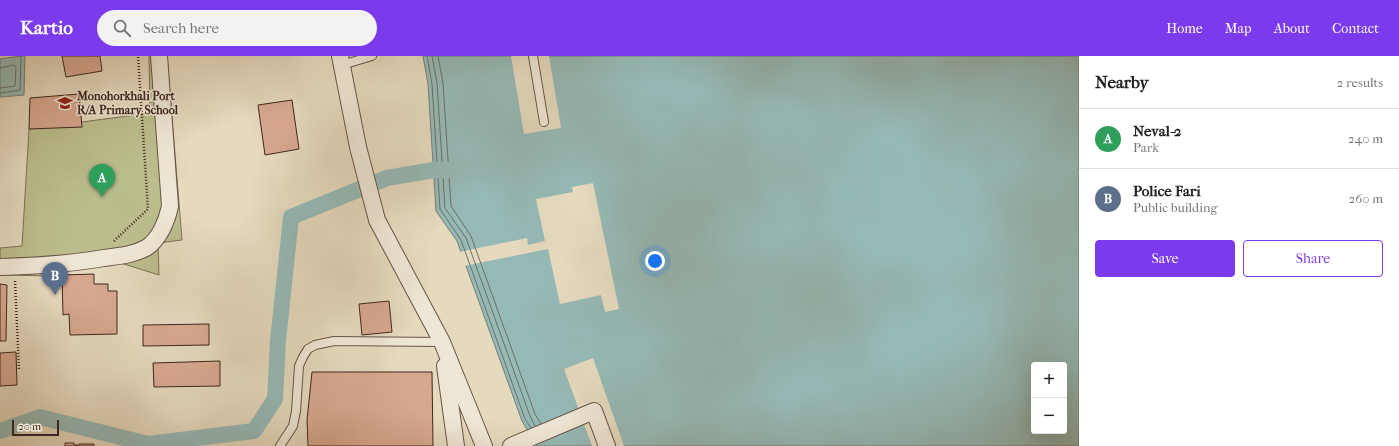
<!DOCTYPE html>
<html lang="en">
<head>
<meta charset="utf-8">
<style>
	body { margin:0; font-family:"IM FELL French Canon",serif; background:#f2f2f2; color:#222 }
	.controls { position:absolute; right:12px; bottom:12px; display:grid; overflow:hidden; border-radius:4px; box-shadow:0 4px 16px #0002 }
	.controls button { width:36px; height:36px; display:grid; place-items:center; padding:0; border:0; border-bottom:1px solid #e0e0e0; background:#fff; color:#222; font:20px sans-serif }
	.scale { position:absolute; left:12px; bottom:10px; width:47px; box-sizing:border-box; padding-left:4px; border:2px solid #3e271e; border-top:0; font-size:11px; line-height:14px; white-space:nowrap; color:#3e271e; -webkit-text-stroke:3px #eee6d5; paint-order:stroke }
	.you { position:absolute; left:655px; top:205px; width:14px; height:14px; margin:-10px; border:3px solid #fff; border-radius:50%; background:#1a73e8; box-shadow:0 0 0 6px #1a73e833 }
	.badge { display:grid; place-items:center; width:26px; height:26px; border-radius:50%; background:#7c3aed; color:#fff; font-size:13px; font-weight:700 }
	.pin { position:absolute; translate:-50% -33px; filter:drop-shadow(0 1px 2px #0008) }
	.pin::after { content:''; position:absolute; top:21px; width:14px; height:12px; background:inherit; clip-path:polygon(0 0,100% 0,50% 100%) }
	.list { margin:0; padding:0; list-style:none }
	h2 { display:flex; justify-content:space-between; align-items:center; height:52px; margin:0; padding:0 16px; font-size:17px }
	h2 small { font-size:13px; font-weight:400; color:#767676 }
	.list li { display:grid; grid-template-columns:26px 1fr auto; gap:12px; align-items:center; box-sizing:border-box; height:60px; padding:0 16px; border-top:1px solid #e0e0e0 }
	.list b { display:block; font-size:15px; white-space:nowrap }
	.list p { margin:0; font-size:13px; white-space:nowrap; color:#767676 }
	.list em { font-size:13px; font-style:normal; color:#767676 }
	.actions { display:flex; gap:8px; padding:12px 16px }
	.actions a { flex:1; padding:9px 0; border:1px solid #7c3aed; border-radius:4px; text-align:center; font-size:14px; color:#7c3aed }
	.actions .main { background:#7c3aed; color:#fff }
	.icon { flex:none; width:22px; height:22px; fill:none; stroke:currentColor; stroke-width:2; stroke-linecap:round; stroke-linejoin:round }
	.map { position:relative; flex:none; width:1079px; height:390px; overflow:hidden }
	header { display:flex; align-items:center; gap:24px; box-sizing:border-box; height:56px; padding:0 20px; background:#7c3aed; color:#fff }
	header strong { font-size:19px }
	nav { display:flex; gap:22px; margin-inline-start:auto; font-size:14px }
	.search { width:280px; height:36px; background:#f2f2f2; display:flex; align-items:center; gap:10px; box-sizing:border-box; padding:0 14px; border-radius:22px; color:#767676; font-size:15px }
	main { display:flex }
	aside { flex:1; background:#fff }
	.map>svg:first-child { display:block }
	.green { fill:#bbbd8d; stroke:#7c7256 }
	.water { fill:#96b9b6; stroke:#737f79; fill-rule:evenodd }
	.pier { fill:#e5d9be }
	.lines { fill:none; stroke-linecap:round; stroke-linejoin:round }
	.shore { stroke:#6a706a; stroke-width:1 }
	.canal { stroke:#96b9b6; stroke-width:16 }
	.building { fill:#d7a890; stroke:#3e271e }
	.service-casing { stroke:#685446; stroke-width:10 }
	.minor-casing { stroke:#685446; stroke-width:18 }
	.path { stroke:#3e271e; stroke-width:2.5; stroke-dasharray:1 2; stroke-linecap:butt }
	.service { stroke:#eee6d5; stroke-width:8 }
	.minor { stroke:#eee6d5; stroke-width:16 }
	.labels { text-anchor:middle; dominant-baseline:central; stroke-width:3; stroke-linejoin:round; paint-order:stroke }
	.poi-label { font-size:12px; font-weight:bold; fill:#3e271e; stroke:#eee6d5; text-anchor:start }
</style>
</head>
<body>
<header>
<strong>Kartio</strong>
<div class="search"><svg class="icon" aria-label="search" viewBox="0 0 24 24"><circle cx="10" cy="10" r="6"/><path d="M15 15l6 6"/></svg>Search here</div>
<nav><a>Home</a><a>Map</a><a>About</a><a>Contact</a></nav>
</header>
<main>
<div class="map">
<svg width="1079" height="390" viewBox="0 0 1079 390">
	<rect width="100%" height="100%" fill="#e5d9be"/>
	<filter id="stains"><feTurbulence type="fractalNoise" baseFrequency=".005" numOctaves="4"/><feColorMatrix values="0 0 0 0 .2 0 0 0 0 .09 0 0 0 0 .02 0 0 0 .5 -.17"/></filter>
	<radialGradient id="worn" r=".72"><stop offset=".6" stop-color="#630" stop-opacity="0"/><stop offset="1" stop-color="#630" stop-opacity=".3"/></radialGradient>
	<!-- green -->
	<polygon class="green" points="149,0 167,0 182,184 158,187 159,219 111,204 74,213 55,220 0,219 0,192 22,190 29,73 150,57"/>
	<!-- water -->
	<g class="water">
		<polygon points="21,0 25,0 24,39 0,41 0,3"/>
		<path d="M423 0H1079V390H537L522 365 457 185 436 155 428 28ZM1034 309H1064V375H1034Z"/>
	</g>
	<!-- pier -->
	<g class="pier">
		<polygon points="511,0 549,0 561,72 524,78"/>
		<polygon points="593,127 619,253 605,256 601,239 560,248 548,193 464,210 459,196 527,182 528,189 545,185 536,143 573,136 572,131"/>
		<polygon points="593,302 624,390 592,390 564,313"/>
	</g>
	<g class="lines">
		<!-- shore -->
		<g class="shore">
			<polyline points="427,0 432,28 440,153 461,184 525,363 531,372"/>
			<polyline points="432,0 437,27 445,152 466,182 530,360 535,370"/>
			<polyline points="438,0 443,27 451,150 471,180 535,358 541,368"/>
			<polyline points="0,12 14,9 16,11 15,30 0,32"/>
			<polyline points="0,37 20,34 21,0"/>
		</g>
		<!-- canal -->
		<polyline class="canal" points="0,375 40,361 148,388 254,375 275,343 278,285 291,161 387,122 434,114 455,114"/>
	</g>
	<!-- building -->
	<g class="building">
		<polygon points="62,0 100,0 102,15 66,21"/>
		<polygon points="79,38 82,71 29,73 30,42"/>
		<polygon points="292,44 299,93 265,99 258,49"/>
		<polygon points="94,218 94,228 108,228 108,235 117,235 117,278 70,279 69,258 63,259 62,219"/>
		<polygon points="0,228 7,229 6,285 0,285"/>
		<polygon points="389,245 392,276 362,279 359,248"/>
		<polygon points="209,268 209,289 143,290 143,269"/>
		<polygon points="16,296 17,329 0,330 0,297"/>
		<polygon points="220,305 220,330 154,331 153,307"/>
		<polygon points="312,316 432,316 433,390 308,390 307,364"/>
		<polygon points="65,387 74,387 74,389 79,389 79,388 94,388 94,390 65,390"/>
	</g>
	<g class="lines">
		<!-- service casing -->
		<g class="service-casing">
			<g id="service">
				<polyline points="533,0 544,66"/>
				<polyline points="342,9 372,0"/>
				<polyline points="280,390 293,370 296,355 299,310 303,301 308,293 315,289 334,285 442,286"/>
			</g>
		</g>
		<!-- minor casing -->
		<g class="minor-casing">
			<g id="minor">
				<polyline points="340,0 358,91 377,164 442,286 484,390"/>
				<path d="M0 211C35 210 70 208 104 202 119 200 133 199 146 192 159 184 167 165 170 150L159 0"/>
				<polyline points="445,310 456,390"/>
				<polyline points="511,390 594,355 607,390"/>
			</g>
		</g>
		<!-- path -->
		<g class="path">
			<polyline points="114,185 148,153 138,0"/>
			<polyline points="15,225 19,314"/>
		</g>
		<!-- service -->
		<use href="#service" class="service"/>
		<!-- minor -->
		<use href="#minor" class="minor"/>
	</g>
	<!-- icons -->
	<defs>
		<g id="school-bare" transform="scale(1.2)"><path d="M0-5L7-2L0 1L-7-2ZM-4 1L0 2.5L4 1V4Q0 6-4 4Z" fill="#8f2418" stroke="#eee6d5" stroke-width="2.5" paint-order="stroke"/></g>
	</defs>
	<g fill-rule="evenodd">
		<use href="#school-bare" x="65" y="47"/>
	</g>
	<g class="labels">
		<!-- poi labels -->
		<g class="poi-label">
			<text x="77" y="40">Monohorkhali Port<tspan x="77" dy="14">R/A Primary School</tspan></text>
		</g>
	</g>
	<rect width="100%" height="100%" filter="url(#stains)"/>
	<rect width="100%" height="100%" fill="url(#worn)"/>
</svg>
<div class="controls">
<button>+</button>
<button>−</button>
</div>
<div class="scale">20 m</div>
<div class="you"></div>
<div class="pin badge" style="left:102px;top:141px;background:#2e9e5b">A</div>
<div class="pin badge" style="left:55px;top:239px;background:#5c6f8a">B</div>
</div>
<aside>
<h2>Nearby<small>2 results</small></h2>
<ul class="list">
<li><span class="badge" style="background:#2e9e5b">A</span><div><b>Neval-2</b><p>Park</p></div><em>240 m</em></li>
<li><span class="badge" style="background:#5c6f8a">B</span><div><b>Police Fari</b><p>Public building</p></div><em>260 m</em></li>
</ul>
<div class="actions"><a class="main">Save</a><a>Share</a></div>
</aside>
</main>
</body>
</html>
